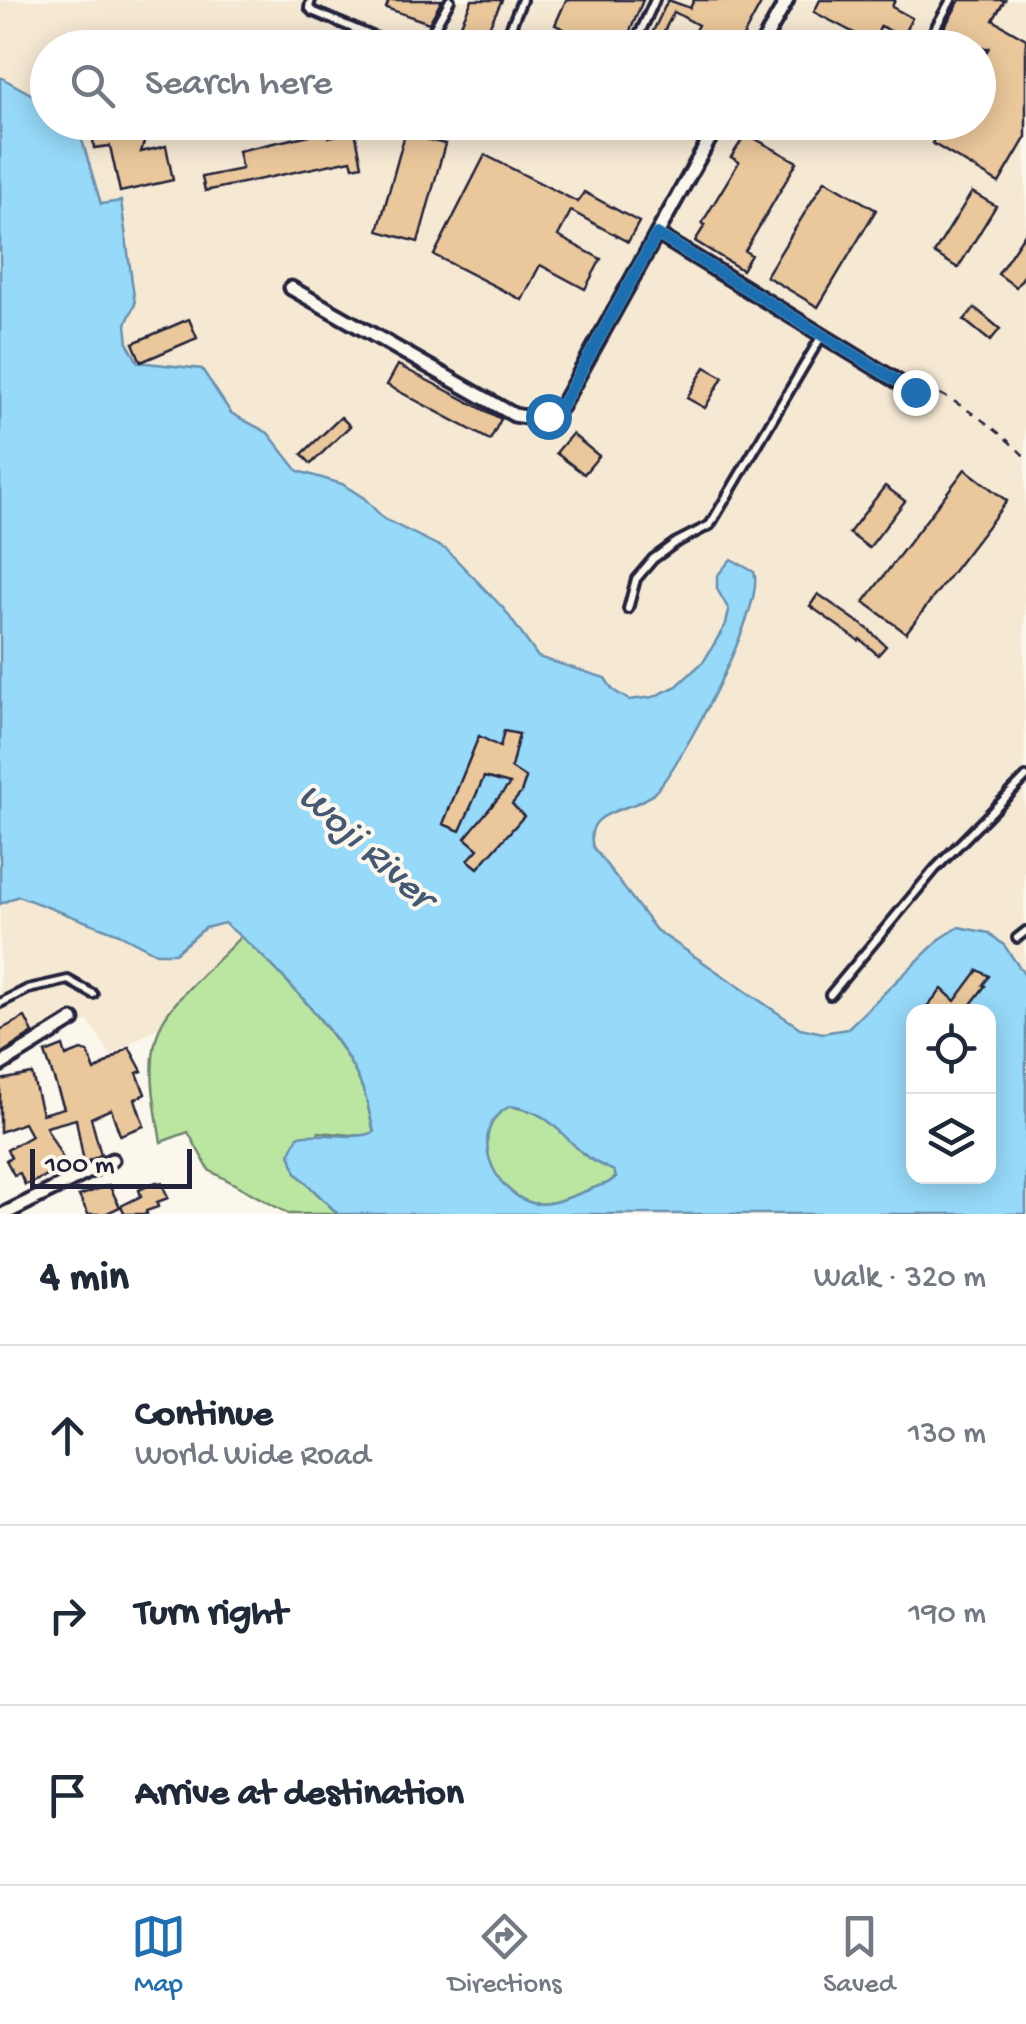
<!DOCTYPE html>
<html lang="en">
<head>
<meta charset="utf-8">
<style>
	body { margin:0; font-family:"Gochi Hand",sans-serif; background:#f2f2f3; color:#1f2937 }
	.controls { position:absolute; right:30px; bottom:30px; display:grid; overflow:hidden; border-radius:20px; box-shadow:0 5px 25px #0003 }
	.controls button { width:90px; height:90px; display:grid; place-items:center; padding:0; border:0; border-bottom:2px solid #e0e1e3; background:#fff; color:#1f2937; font:50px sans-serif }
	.scale { position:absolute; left:30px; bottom:25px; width:162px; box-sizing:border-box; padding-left:10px; border:5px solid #22223b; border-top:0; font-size:28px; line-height:35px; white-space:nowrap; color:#22223b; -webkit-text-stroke:8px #fbf7ec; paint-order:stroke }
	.stop { position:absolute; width:30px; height:30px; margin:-22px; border:8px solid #1f6fb2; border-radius:50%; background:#fff }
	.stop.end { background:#1f6fb2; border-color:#fff; box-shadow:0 2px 10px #0008 }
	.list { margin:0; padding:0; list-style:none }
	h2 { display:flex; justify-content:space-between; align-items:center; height:130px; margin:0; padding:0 40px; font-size:42px }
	h2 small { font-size:32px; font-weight:400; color:#747a83 }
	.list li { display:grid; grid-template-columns:65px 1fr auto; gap:30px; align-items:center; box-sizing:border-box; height:180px; padding:0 40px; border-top:2px solid #e0e1e3 }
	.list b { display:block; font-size:38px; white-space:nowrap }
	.list p { margin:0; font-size:32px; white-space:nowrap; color:#747a83 }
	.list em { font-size:32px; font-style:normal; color:#747a83 }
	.icon { flex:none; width:55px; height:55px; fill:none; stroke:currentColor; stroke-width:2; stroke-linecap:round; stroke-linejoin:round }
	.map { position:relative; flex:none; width:1026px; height:1214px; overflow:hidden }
	.search { position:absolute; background:#fff; box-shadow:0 5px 25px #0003; left:30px; right:30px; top:30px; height:110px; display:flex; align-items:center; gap:25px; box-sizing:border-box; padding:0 35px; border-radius:55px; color:#747a83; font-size:38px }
	.sheet { height:670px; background:#fff }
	nav { display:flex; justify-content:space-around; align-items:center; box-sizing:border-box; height:140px; border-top:2px solid #e0e1e3; background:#fff; font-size:28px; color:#747a83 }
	nav a { display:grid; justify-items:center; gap:5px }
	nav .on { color:#1f6fb2 }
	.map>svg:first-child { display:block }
	.built { fill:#f6e9d4 }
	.green { fill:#bbe6a2; stroke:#6e846e; stroke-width:2.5 }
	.water { fill:#97d9f9; stroke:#6890ad; stroke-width:2.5; fill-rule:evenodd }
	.building { fill:#ebc89c; stroke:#22223b; stroke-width:2.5 }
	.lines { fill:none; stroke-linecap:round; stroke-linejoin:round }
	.service-casing { stroke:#22223b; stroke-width:14 }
	.minor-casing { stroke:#22223b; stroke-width:19 }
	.path { stroke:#22223b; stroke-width:2.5; stroke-dasharray:8 8; stroke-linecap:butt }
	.service { stroke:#fbf7ec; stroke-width:6 }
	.minor { stroke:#fbf7ec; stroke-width:11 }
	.route { stroke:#1f6fb2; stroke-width:12 }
	.labels { text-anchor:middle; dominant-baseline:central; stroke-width:8; stroke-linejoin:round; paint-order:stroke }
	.water-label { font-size:40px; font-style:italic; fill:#455974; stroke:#fbf7ec }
</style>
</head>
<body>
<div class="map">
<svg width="1026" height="1214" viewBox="0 0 1026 1214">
	<rect width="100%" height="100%" fill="#fbf7ec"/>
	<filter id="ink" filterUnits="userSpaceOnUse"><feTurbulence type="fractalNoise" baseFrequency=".01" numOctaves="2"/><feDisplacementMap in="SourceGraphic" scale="20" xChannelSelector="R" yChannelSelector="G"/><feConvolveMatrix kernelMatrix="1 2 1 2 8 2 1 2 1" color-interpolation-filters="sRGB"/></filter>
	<g filter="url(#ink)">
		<!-- built -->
		<g class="built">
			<polygon points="0,0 1026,0 1024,975 1004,945 989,933 973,928 940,939 847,1029 823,1033 800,1028 656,930 593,847 590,835 594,822 606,813 638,803 666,779 714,692 747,622 717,588 729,610 726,624 704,661 677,686 653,697 629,700 594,673 576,671 538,657 504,609 447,550 384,519 364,498 342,484 298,471 268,433 231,413 202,369 138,363 128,344 126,324 135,304 120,201 101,204 77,123 978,122 978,48 48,48 47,97 31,94 0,77"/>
			<polygon points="18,896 119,934 156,953 175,953 205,928 224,923 241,936 172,1007 159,1027 111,1055 88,1021 0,1073 0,904"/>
		</g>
		<!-- green -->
		<g class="green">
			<path d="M241 936C280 971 343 1038 362 1087 368 1101 370 1118 374 1132L363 1136 319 1132 296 1173 338 1214H289L209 1170 188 1132 161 1142C155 1107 145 1059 161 1025 174 997 219 961 241 936Z"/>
			<path d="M510 1106 538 1113 566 1134 583 1154 614 1171 616 1177 608 1183C587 1189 553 1208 532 1203 493 1193 465 1129 510 1106Z"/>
		</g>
		<!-- water -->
		<path class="water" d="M0 77 31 94 47 97 48 122 77 123 101 204 121 201 135 304 126 324 128 344 138 362 202 369 231 413 268 433 298 471 342 484 364 498 384 519 447 550 504 609 538 657 605 678 613 690 629 700 653 697 677 686 704 661 726 624 729 610 717 589V576L731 559 754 572C767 604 680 768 654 793 633 813 582 807 593 847L656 930 800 1028 823 1033 847 1029 940 939 959 927 989 933 1004 945 1026 977V1214H338L296 1173 290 1153 298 1136C323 1131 355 1141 374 1132 370 1117 368 1101 362 1087 341 1032 270 959 224 923L205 928 175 953H156L119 934 18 896 0 904ZM914 1012H988V1176H914ZM510 1106C551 1112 556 1131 585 1155 593 1162 604 1166 614 1171L616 1177 608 1183C587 1189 553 1208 532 1203 492 1192 466 1129 510 1106Z"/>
		<!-- building -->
		<g class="building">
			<polygon points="389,0 442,0 429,23 386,8"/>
			<polygon points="472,0 502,0 479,48 450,48"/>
			<polygon points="566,0 643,0 623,48 604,48 555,25"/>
			<polygon points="668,0 690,8 694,0 763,0 737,48 685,48 698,25 674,12 655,48 647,44"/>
			<polygon points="820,0 895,0 892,7 912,18 902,37 881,26 870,48 848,48 856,34 814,12"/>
			<polygon points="960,0 1005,0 993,20 1026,39 1026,137 999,183 932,143 944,122 978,122 978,65 989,48 952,48 938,39"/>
			<polygon points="91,122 120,122 121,131 148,129 141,152 166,146 173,180 120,192 110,146 94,148"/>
			<polygon points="312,122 326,122 329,137 355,131 362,165 353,167 351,160 205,191 202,177 242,169 238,151 314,134"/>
			<polygon points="405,134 445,144 418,242 378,231"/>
			<polygon points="744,137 752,137 797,162 745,251 751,255 742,270 695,241 705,225 702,223 739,162 731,157"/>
			<polygon points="485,155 578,202 584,192 639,222 628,242 571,211 558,236 601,259 585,289 540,265 522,300 434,255"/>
			<polygon points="825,180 876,210 818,307 766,276"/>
			<polygon points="972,192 996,206 958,268 934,253"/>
			<polygon points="1026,232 1026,273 1016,287 998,274"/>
			<polygon points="975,308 1000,329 990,341 964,320"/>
			<polygon points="189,319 197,338 141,362 133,343"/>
			<polygon points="398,365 501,419 490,440 387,385"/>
			<polygon points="705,367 723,377 705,408 687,398"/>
			<polygon points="341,417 350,426 311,464 302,454"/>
			<polygon points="572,434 599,456 584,474 556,453"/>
			<polygon points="965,469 1007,501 906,633 864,602"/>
			<polygon points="885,486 905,501 869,548 849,533"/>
			<polygon points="818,594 868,629 886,646 878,655 860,639 859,641 810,606"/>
			<polygon points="504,731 519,734 511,768 526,778 521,793 512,804 524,816 478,868 468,860 478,849 465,838 510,784 484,777 460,831 443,824 479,736 500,747"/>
			<polygon points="978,970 989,976 983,985 985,986 965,1012 922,1012 942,989 955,1001"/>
			<polygon points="25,1017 33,1033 0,1054 0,1030"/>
			<polygon points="63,1046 66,1056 81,1050 88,1052 95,1071 129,1047 142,1071 137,1073 145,1094 135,1099 144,1126 120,1135 111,1109 91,1118 101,1155 84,1163 76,1119 46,1127 68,1168 25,1185 20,1173 14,1175 6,1160 11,1157 7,1150 31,1136 24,1123 0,1132 0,1080 32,1074 42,1114 64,1108 45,1053"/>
			<polygon points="156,1182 162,1183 168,1198 157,1202 158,1207 146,1211 147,1214 125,1214 121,1206 141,1196 139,1190"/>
			<polygon points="109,1185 120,1207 105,1214 88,1214 79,1196"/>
		</g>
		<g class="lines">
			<!-- service casing -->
			<g class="service-casing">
				<g id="service">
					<polyline points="311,0 309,7 312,11 401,48"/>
					<polyline points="423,48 450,0"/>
					<polyline points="502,48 522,0"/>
					<polyline points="633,48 655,0"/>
					<polyline points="924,48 951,0"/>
					<polyline points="628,609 636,579 653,559 675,543 710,525 821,337"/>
					<polyline points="1017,938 1026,931"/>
					<polyline points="830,995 935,869 1026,777"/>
					<polyline points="0,1003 28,989 68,980 93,994"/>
				</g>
			</g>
			<!-- minor casing -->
			<g class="minor-casing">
				<g id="minor">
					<polyline points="760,48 787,0"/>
					<polyline points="657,234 915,392"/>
					<path d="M291 288 514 415C534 419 544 419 561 407L719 122"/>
					<polyline points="0,1065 73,1020"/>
					<polyline points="4,1214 112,1160"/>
				</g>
			</g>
			<!-- path -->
			<path class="path" d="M925 388C955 397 1005 435 1026 458"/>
			<!-- service -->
			<use href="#service" class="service"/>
			<!-- minor -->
			<use href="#minor" class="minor"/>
		</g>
	</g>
	<g class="lines" filter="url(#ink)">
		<!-- route -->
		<polyline class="route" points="548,416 561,407 657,234 915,392"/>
	</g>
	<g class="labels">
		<!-- water labels -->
		<g class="water-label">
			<text transform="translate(364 848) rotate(42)">Woji River</text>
		</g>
	</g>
</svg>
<div class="controls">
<button><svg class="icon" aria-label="locate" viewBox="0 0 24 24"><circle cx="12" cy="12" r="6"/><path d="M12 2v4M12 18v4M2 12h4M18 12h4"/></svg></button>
<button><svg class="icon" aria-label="layers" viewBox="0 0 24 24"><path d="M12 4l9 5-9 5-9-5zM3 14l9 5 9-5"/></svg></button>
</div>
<div class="scale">100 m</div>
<div class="stop" style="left:548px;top:416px"></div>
<div class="stop end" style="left:915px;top:392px"></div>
<div class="search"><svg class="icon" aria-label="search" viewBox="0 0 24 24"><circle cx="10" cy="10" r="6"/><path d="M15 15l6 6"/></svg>Search here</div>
</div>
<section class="sheet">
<h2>4 min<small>Walk · 320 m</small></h2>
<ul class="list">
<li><svg class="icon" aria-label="ahead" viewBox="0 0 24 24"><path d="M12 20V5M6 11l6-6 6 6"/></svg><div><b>Continue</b><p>World Wide Road</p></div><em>130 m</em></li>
<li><svg class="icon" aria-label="right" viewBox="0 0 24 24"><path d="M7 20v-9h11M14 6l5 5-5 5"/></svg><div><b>Turn right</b></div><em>190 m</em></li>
<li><svg class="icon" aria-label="arrive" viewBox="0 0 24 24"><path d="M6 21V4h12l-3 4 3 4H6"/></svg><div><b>Arrive at destination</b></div></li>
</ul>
</section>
<nav>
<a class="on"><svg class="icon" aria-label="map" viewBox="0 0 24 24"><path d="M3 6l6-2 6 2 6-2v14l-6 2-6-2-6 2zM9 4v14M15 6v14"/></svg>Map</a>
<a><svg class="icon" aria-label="directions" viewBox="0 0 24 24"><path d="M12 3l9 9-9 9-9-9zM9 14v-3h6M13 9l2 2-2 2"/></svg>Directions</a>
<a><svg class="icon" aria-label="saved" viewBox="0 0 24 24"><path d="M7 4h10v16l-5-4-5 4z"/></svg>Saved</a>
</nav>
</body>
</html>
